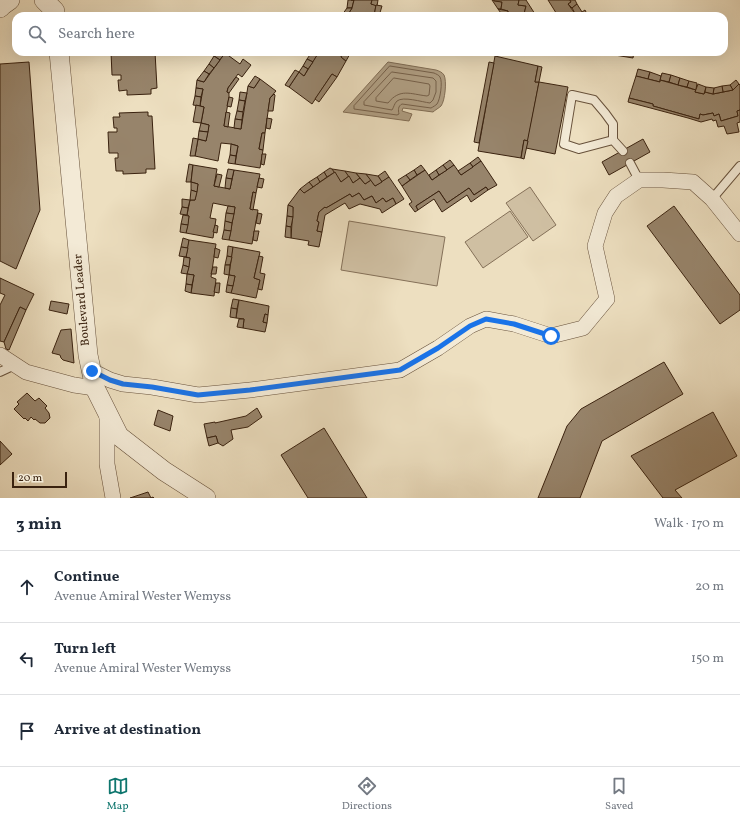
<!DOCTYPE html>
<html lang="en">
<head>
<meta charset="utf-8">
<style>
	body { margin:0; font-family:Vollkorn,serif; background:#f2f2f3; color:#1f2937 }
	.scale { position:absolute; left:12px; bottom:10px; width:55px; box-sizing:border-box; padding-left:4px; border:2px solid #3a220f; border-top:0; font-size:11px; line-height:14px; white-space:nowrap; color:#3a220f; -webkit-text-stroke:3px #f3ead6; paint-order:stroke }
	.stop { position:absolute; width:12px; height:12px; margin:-9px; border:3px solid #1a73e8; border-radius:50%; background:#fff }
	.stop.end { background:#1a73e8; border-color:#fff; box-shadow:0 1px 4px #0008 }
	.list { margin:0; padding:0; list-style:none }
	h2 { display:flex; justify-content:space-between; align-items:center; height:52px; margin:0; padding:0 16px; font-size:17px }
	h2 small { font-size:13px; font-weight:400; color:#747a83 }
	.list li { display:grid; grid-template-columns:26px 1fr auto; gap:12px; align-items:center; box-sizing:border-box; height:72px; padding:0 16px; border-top:1px solid #e0e1e3 }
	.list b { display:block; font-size:15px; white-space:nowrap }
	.list p { margin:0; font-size:13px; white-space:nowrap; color:#747a83 }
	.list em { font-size:13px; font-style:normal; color:#747a83 }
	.icon { flex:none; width:22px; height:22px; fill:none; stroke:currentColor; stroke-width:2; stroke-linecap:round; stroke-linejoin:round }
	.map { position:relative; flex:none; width:740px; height:498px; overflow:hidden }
	.search { position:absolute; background:#fff; box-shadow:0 4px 16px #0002; left:12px; right:12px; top:12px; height:44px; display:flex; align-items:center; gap:10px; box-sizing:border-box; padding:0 14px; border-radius:12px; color:#747a83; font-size:15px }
	.sheet { height:268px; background:#fff }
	nav { display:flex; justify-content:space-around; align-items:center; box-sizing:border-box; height:56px; border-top:1px solid #e0e1e3; background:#fff; font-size:11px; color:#747a83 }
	nav a { display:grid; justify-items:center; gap:2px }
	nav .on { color:#0f766e }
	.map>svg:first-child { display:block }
	.green { fill:#cfbfa2; stroke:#847058 }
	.water { fill:#b09f84; stroke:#816d55 }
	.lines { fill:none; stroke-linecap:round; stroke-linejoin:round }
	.shore { stroke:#75604a; stroke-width:1 }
	.building { fill:#97846b; stroke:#3a220f }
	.service-casing { stroke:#67513b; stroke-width:10 }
	.minor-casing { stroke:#67513b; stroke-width:16 }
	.tertiary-casing { stroke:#67513b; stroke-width:20 }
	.service { stroke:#f3ead6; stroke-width:8 }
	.minor { stroke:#f3ead6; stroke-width:15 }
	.tertiary { stroke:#f3ead6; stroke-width:19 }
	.route { stroke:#1a73e8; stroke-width:5 }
	.labels { text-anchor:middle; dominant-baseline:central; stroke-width:3; stroke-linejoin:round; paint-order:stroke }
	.street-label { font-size:12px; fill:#3a220f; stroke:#f3ead6 }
</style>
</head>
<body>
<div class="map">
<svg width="740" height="498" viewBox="0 0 740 498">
	<rect width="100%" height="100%" fill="#eddfc0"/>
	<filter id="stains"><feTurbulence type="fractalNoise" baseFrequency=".005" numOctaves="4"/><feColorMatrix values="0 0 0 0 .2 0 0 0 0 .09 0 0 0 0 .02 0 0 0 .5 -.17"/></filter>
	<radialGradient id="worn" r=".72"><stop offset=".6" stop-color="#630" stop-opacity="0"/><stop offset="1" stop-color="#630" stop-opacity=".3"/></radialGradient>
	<!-- green -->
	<g class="green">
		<polygon points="530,187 556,225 533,241 506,203"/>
		<polygon points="510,211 528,237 483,268 465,242"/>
		<polygon points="349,221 445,237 437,286 341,270"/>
	</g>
	<!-- water -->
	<path class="water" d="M388 62 436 70C439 71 442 72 444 75 447 81 445 101 441 106 439 108 435 110 433 112L403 108 402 111 412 114 409 121 343 112Z"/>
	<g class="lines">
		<!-- shore -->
		<g class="shore">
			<path d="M390 66 434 73C436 74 439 75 440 77 443 82 440 100 437 104 436 105 433 107 431 108L402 104C398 106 398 110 399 114L397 115 354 109V106Z"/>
			<path d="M392 72 433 78 436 81V92L433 100 430 103C422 102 403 96 397 101 394 104 394 107 392 110L364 105V102Z"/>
			<path d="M394 78 429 84 430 86 429 95 427 96C410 94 400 88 388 103L376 101V98Z"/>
		</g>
	</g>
	<!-- building -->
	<g class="building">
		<polygon points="348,0 354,0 352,8 347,8"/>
		<polygon points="351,0 372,0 371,4 376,5 374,16 347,16 352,8 354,0"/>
		<polygon points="372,0 378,0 377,6 371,4"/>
		<polygon points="492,0 502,2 501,9 498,9"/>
		<polygon points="494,0 519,0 518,5 526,6 524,14 531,15 531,16 507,16 508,11 501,9 502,2 494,1"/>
		<polygon points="519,0 526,0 535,14 545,16 531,16 531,15 524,14 526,6 518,5"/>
		<polygon points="548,0 570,0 571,2 568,4 576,15 578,14 580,16 558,16"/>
		<polygon points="570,0 575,0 577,4 572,8 568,4 571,2"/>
		<polygon points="577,4 582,12 585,10 588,16 580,16 578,14 576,15 572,8"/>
		<polygon points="376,5 382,6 379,16 374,16"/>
		<polygon points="347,8 352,8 347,16 344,16 342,15"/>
		<polygon points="498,9 508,11 507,16 503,16"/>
		<polygon points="111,52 155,52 157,88 151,89 151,94 127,95 127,90 119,91 118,80 121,80 121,75 112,75"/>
		<polygon points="217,52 225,53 220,60 214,56"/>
		<polygon points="312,52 314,52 318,54 313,62 307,59"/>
		<polygon points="319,52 344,52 341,57 346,61 337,77 332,74 312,104 289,87 299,72 304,76"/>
		<polygon points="344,52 351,52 346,61 341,57"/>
		<polygon points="596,52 634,52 633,58"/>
		<polygon points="225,53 240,64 243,59 251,65 242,77 238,74 228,88 227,92 229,93 229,97 224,126 241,129 248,86 254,88 260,79 276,91 270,98 265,133 262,133 259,149 263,150 260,168 235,164 238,146 231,144 221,143 218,161 195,156 198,139 206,141 209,125 201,123 204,107 200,106 203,89 196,88 197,80 204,82"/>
		<polygon points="214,56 220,60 214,68 209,64"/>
		<polygon points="495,56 538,66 535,82 539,82 528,141 524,140 521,158 478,151"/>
		<polygon points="307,59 313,62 308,69 303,66"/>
		<polygon points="29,62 40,210 16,269 0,261 0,64"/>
		<polygon points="489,62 494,63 479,143 474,142"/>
		<polygon points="209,64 214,68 209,74 204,71"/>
		<polygon points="303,66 308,69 304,76 299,72"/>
		<polygon points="538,66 542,67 539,82 535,82"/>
		<polygon points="638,69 650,72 648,79 636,76"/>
		<polygon points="295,70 299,72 289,87 285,85"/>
		<polygon points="204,71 209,74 204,82 197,80"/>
		<polygon points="650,72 661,76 660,82 648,79"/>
		<polygon points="662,73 671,75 669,82 660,80"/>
		<polygon points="332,74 337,77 319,102 315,99"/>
		<polygon points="671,75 680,78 678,85 669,82"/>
		<polygon points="255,76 260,79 254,88 248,86"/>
		<polygon points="636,76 660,82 660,80 696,90 695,92 704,94 705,92 713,94 733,90 739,84 740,85 740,110 737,111 738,116 721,121 719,114 714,116 713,113 703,115 700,114 699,119 653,106 653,104 629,98"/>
		<polygon points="236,77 239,79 229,93 227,92 228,88"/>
		<polygon points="680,78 689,81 687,87 678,85"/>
		<polygon points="736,80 739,84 733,90 730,85"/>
		<polygon points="689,81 697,83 696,90 687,87"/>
		<polygon points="539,82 568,87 555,154 526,148"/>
		<polygon points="698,84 706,87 704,94 695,92"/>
		<polygon points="730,85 733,90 723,92 722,86"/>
		<polygon points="722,86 723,92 713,94 714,88"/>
		<polygon points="706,87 714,88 713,94 705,92"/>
		<polygon points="196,88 203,89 201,97 195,96"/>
		<polygon points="240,92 247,93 245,101 239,100"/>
		<polygon points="274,94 275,95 273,111 268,111 270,98"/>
		<polygon points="195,96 201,97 200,106 193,105"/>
		<polygon points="229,97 233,98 231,107 227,106"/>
		<polygon points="629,98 653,104 653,106 699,119 700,114 703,115 713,113 714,116 719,114 721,121 738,116 737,111 740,110 740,122 737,123 739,132 727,134 724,126 718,127 716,120 713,121 712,119 701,122 688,118 628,102"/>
		<polygon points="239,100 245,101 243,112 237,111"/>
		<polygon points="196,105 204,107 201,123 193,122"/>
		<polygon points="237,111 243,112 242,120 235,119"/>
		<polygon points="148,112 148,116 152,116 155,169 146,169 146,173 123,174 123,171 116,171 115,158 118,158 118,153 109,153 108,132 117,132 117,128 114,128 113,117 120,117 119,113"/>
		<polygon points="226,112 230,113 228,127 224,126"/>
		<polygon points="267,118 272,119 270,129 266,128"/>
		<polygon points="235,119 242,120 241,129 234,128"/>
		<polygon points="201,123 209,125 208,132 199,131"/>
		<polygon points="199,131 208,132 206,141 198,139"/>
		<polygon points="262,133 265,133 263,150 259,149"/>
		<polygon points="193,138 198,139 195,156 190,156"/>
		<polygon points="643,139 650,152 609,175 602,162"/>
		<polygon points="524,140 528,141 524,159 521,158"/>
		<polygon points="231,144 238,146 236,156 230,155"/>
		<polygon points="262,154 266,154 264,165 261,164"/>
		<polygon points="230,155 236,156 235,164 228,163"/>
		<polygon points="478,157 481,161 473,167 470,163"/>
		<polygon points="450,160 454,165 447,170 443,165"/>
		<polygon points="481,161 497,185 488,190 486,187 474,195 469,188 447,203 439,191 416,206 418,210 415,212 409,204 412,202 402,186 425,170 432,180 454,165 461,175"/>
		<polygon points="470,163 473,167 461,175 458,171"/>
		<polygon points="189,164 193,165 191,182 186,182"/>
		<polygon points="193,165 217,169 214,186 230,189 234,170 260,174 256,193 253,192 250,209 258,210 252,244 229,240 235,207 228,206 213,203 210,218 216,219 213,238 186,233 189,216 187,215 190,200 195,200 198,184 191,182"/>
		<polygon points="421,165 425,170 417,175 414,170"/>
		<polygon points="443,165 447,170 439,175 436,170"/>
		<polygon points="330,168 332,169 335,172 327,177 324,172"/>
		<polygon points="228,169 234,170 232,179 226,178"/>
		<polygon points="332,169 345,171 349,176 341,182"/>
		<polygon points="414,170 417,175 410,180 406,175"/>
		<polygon points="436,170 439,175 432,180 429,175"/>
		<polygon points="345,171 356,173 360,178 353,183"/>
		<polygon points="385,171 389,177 382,182 378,176"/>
		<polygon points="324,172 327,177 320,182 317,177"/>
		<polygon points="335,172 341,182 349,176 353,183 360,178 365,184 371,180 375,186 389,177 404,199 396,204 393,198 386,202 383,198 376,203 372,196 364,200 359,193 352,197 350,194 326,208 325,207 319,212 317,221 319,222 317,231 322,232 319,247 308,245 309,241 291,238 293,207 288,205 300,189 304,193"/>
		<polygon points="356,173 366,174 371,180 365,184"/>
		<polygon points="217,174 222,175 219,187 214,186"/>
		<polygon points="366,174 378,176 382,182 375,186"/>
		<polygon points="406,175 410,180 402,186 398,180"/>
		<polygon points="317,177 320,182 313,187 309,182"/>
		<polygon points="226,178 232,179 230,189 225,188"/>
		<polygon points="259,178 264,179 262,188 257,187"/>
		<polygon points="191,182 198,184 197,192 191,190"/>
		<polygon points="309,182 313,187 304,193 300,189"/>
		<polygon points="486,187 488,190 471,202 467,195 442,212 434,199 418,210 416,206 439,191 447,203 469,188 474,195"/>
		<polygon points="191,190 197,192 195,200 190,200"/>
		<polygon points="253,192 256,193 253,210 250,209"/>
		<polygon points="359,193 364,200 372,196 376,203 383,198 386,202 393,198 396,204 382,213 380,209 360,204 349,209 345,203 325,215 322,232 317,231 319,222 317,221 319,212 325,207 326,208 350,194 352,197"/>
		<polygon points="182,199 190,200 188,208 182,207"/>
		<polygon points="288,205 293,207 293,217 287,216"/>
		<polygon points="228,206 235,207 234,214 226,213"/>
		<polygon points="674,206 740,295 740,310 720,324 647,226"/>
		<polygon points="182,207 188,208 187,215 180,214"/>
		<polygon points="226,213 234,214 232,223 225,221"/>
		<polygon points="258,213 262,214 260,224 256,223"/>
		<polygon points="183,215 189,216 188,225 181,224"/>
		<polygon points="287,216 293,217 291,227 286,226"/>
		<polygon points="225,221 232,223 231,231 224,230"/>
		<polygon points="181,224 188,225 186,233 180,232"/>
		<polygon points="215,225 218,226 217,233 213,232"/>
		<polygon points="286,226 291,227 291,238 285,237"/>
		<polygon points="224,230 231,231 229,240 222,239"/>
		<polygon points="254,231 259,231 257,241 253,240"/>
		<polygon points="183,238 189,240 188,248 181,247"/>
		<polygon points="189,240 216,244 211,277 216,279 214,296 191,293 194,275 187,274 190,258 186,257"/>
		<polygon points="228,246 233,247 232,257 227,256"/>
		<polygon points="181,247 188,248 186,257 179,256"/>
		<polygon points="233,247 260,252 254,278 260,280 256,298 231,293 235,276 229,275"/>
		<polygon points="215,248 220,250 218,258 214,257"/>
		<polygon points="227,256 232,257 230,265 225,265"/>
		<polygon points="259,256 263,257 260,273 265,274 262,290 258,289 260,280 254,278"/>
		<polygon points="184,257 190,258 189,267 183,265"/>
		<polygon points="183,265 189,267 187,274 181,273"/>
		<polygon points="225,265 230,265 229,275 224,274"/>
		<polygon points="213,267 217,267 216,274 211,274"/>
		<polygon points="187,274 194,275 192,285 186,284"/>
		<polygon points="229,275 235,276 233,286 227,285"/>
		<polygon points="0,278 34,294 26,310 20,307 4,342 0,341 0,305 5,295 0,293"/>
		<polygon points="216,283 220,283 219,293 214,292"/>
		<polygon points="186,284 192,285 191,293 185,291"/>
		<polygon points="227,285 233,286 231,293 226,292"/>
		<polygon points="233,299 239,300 237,309 231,308"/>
		<polygon points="239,300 269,306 268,315 265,314 263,322 267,323 265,332 243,328 244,319 236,318"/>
		<polygon points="51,301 69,304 67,314 49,310"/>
		<polygon points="20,307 26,310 9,350 6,349 4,342"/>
		<polygon points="231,308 237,309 236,318 230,317"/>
		<polygon points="265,314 268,315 267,323 263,322"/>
		<polygon points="239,319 244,319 243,328 237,327"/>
		<polygon points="71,329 74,363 63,360 61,358 60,355 52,353 61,330"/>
		<polygon points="664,362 683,394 602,441 580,498 538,498 567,426 581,409"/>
		<polygon points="27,393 35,401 39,398 47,406 45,408 49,413 50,418 45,423 40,423 35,419 34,420 31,417 28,421 25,418 24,419 14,409 19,404 17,402"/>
		<polygon points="257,408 262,417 248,427 231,430 233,439 223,446 218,443 216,436 207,438 204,424 215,422 215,423 246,416"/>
		<polygon points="158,410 173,416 170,431 154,425"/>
		<polygon points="713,412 737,456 675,490 682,498 662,498 663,498 631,456"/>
		<polygon points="324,428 367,498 308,498 281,455"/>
		<polygon points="216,436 218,443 209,446 207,438"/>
		<polygon points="0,441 12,454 0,465"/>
		<polygon points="148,492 151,498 153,497 154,498 130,498"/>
	</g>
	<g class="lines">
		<!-- service casing -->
		<g class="service-casing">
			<g id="service">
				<polyline points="613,140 579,149 564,144 572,95 594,100 605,113 613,124 613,140 623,151"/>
				<polyline points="630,163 639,180"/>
				<polyline points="712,199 740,166"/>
				<polyline points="0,372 15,365"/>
			</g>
		</g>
		<!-- minor casing -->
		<g class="minor-casing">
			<g id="minor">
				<polyline points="0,355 26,372 74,385 95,388"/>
				<polyline points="92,371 110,380 123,384 152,387 198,395 250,390 400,370 438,348 470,326 486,319 514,324 551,336 583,328 607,299 595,246 605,213 616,196 639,180 663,180 693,182 712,199 740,234"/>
				<polyline points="107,414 107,464 113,498"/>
			</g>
		</g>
		<!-- tertiary casing -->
		<g class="tertiary-casing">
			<g id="tertiary">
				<polyline points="44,0 55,11 55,16"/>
				<polyline points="0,8 3,5 10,0"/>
				<polyline points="59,52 88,355 95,388 119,436 164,471 206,498"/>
			</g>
		</g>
		<!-- service -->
		<use href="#service" class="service"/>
		<!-- minor -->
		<use href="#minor" class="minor"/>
		<!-- tertiary -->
		<use href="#tertiary" class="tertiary"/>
	</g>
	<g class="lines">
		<!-- route -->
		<polyline class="route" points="92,371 110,380 123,384 152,387 198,395 250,390 400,370 438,348 470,326 486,319 514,324 551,336"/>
	</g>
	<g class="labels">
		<!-- street labels -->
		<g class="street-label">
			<text transform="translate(82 300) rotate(-95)">Boulevard Leader</text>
		</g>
	</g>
	<rect width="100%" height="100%" filter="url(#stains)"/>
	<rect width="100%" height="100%" fill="url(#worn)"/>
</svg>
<div class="scale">20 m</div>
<div class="stop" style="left:551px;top:336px"></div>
<div class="stop end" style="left:92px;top:371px"></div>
<div class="search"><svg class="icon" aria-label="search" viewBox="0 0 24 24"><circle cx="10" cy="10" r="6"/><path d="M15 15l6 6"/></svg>Search here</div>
</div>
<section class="sheet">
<h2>3 min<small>Walk · 170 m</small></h2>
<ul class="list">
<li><svg class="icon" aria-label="ahead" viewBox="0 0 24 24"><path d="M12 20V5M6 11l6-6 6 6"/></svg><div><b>Continue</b><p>Avenue Amiral Wester Wemyss</p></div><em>20 m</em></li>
<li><svg class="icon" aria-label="left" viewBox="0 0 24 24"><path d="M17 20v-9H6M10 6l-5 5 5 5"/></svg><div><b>Turn left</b><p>Avenue Amiral Wester Wemyss</p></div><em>150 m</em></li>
<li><svg class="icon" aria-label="arrive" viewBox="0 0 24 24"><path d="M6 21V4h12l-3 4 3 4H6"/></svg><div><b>Arrive at destination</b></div></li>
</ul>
</section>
<nav>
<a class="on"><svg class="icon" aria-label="map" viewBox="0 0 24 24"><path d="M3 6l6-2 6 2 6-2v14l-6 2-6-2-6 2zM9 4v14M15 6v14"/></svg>Map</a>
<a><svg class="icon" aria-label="directions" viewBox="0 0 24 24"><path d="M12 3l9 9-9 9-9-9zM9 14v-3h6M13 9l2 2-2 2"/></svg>Directions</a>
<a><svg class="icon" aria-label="saved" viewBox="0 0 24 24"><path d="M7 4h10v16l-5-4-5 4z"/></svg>Saved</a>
</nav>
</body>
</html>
